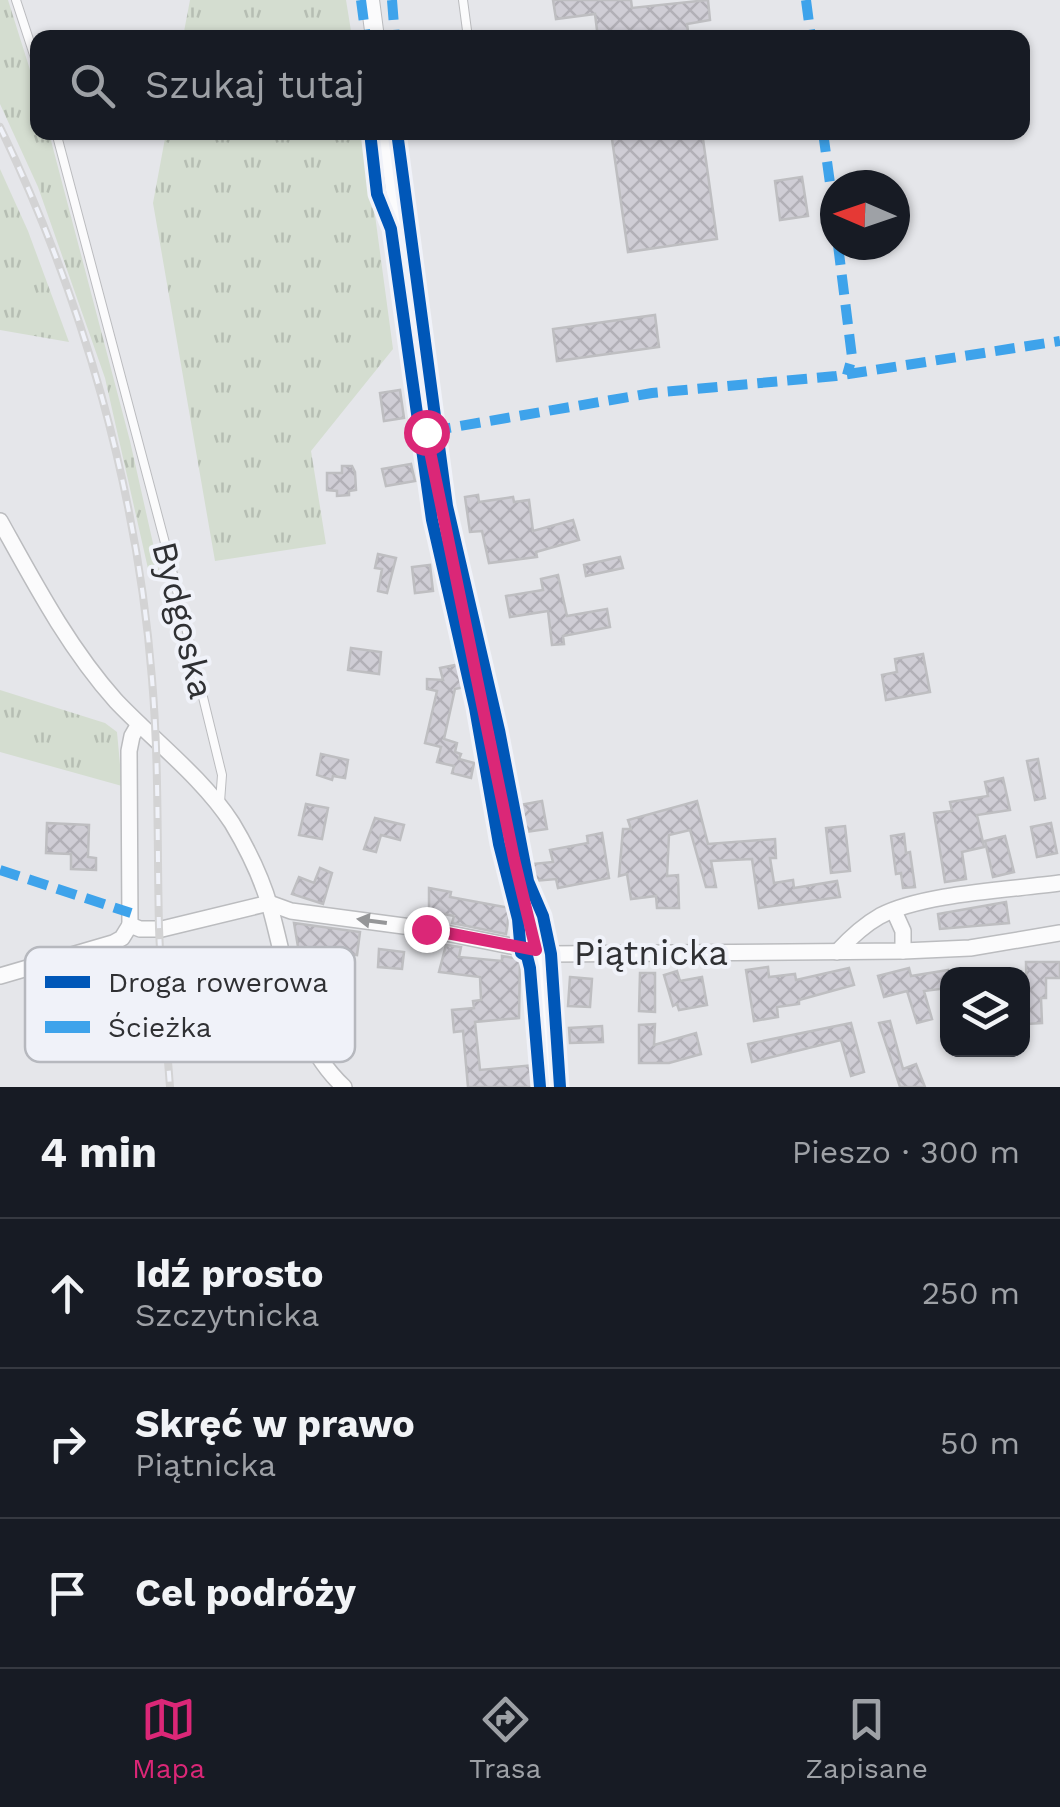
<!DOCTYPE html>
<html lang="pl">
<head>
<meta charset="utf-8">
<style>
	body { margin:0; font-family:"Work Sans",sans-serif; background:#20242c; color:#f1f3f6 }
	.controls { position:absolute; right:30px; bottom:30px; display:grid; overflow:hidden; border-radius:20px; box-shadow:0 2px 8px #0004 }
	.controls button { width:90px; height:90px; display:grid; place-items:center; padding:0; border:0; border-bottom:2px solid #363941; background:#171b24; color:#f1f3f6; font:50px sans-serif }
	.compass { position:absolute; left:820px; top:170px; width:90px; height:90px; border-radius:50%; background:#171b24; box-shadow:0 2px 8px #0004; rotate:272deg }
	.stop { position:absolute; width:30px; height:30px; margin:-22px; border:8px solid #db2777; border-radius:50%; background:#fff }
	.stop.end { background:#db2777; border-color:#fff; box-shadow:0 2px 10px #0008 }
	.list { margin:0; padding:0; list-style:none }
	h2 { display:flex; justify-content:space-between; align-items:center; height:130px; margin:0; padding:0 40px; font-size:42px }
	h2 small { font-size:32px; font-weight:400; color:#9ea1a6 }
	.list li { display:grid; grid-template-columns:65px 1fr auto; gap:30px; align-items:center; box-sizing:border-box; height:150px; padding:0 40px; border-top:2px solid #363941 }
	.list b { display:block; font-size:38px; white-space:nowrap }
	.list p { margin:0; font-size:32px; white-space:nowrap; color:#9ea1a6 }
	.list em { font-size:32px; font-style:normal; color:#9ea1a6 }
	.icon { flex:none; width:55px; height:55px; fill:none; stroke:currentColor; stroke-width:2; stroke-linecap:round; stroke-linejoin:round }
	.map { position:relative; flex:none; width:1060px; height:1087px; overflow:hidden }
	.search { position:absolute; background:#171b24; box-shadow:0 2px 8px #0004; left:30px; right:30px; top:30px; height:110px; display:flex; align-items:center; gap:25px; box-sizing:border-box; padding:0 35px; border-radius:20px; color:#9ea1a6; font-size:38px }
	.sheet { height:580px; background:#171b24 }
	nav { display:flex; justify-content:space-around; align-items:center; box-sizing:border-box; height:140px; border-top:2px solid #363941; background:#171b24; font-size:28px; color:#9ea1a6 }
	nav a { display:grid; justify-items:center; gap:5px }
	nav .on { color:#db2777 }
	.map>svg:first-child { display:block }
	.grass { fill:url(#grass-tufts) }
	.building { fill:url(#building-cross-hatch); stroke:#bebec1; stroke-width:2.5 }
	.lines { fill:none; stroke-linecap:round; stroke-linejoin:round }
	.service-casing { stroke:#bbbcbf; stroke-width:10 }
	.minor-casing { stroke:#bbbcbf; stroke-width:18 }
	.tertiary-casing { stroke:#bbbcbf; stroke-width:20 }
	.service { stroke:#fbfbfc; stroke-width:8 }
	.minor { stroke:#fbfbfc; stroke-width:15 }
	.tertiary { stroke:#fbfbfc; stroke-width:18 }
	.rail-casing { stroke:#d3d3d4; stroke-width:8 }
	.rail { stroke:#f0f2f9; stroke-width:4; stroke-dasharray:11; stroke-linecap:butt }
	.quiet { stroke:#3ea3eb; stroke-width:10; stroke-dasharray:20 10; stroke-linecap:butt }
	.cycleway-casing { stroke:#f0f2f9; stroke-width:19 }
	.cycleway { stroke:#0057b8; stroke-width:12 }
	.oneway { fill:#959698 }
	.route { stroke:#db2777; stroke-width:12 }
	.labels { text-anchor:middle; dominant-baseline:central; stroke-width:8; stroke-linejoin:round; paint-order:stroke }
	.street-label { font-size:35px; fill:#2f3033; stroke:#f0f2f9 }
	.key { fill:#f0f2f9; stroke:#b6b8be; stroke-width:2.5 }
	.key-label { font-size:28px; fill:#2f3033 }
</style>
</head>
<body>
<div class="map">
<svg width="1060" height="1087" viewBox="0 0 1060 1087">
	<defs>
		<pattern id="grass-tufts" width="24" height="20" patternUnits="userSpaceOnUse" patternTransform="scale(2.5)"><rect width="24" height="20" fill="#d4ddd0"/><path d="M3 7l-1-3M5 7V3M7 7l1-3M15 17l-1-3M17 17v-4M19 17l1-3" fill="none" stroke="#b6beb3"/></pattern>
		<pattern id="building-cross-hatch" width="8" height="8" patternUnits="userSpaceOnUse" patternTransform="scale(2.5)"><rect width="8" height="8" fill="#cfcdd5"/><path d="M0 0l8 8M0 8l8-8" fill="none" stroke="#b2b0b7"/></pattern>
	</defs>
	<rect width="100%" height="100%" fill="#e5e6ea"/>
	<!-- grass -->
	<g class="grass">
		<polygon points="0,0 8,0 37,92 38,132 49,133 130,441 159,570 149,573 105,378 38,187 0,104"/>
		<polygon points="190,0 346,0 352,37 183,37"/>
		<polygon points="166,133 364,133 393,349 311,451 326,544 215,561 153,203"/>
		<polygon points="0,169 28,231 69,342 0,330"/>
		<polygon points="0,690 105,723 117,732 122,786 0,752"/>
	</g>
	<!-- building -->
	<g class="building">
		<polygon points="553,0 631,0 632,8 708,0 710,20 687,24 689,38 598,38 595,14 556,19"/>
		<polygon points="611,132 702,132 717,239 628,252"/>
		<polygon points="802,177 808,216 780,220 775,181"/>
		<polygon points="655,315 659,347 557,361 553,329"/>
		<polygon points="400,390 404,418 384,421 380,393"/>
		<polygon points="411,464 415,481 386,486 382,469"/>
		<polygon points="342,466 352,466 355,472 356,490 349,491 349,495 337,496 337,491 327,490 327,473 342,473"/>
		<polygon points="478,495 479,502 513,497 514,502 529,500 533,531 573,520 579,540 536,552 537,557 489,563 482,531 470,532 465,497"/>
		<polygon points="378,554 396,558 387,593 378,591 382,569 375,568"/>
		<polygon points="620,557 623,568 586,576 584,565"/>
		<polygon points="430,565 433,591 415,593 412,567"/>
		<polygon points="558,575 567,616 607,609 610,627 563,636 564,644 552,645 548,611 510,617 506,596 543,590 541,579"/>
		<polygon points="351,648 381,652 379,674 348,670"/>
		<polygon points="923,654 930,692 886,700 882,675 897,672 895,659"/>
		<polygon points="460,664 464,687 455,689 444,739 457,743 455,752 461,754 459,759 474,763 471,778 452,773 454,766 437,762 441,747 425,743 437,691 427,689 427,679 443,680 440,668"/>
		<polygon points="321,754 348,760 345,778 333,776 332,780 317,775"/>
		<polygon points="1038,759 1045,798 1035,800 1027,761"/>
		<polygon points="1003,778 1010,810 977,815 984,847 962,852 966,879 945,882 934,813 952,811 950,802 988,796 985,782"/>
		<polygon points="542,801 547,829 525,832 520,805"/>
		<polygon points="697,801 708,844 775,839 776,858 770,858 774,883 793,880 794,888 837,881 840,897 759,908 752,859 711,861 716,887 706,887 690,830 669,835 667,876 678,875 679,908 657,908 656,896 631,899 627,874 619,876 623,829 631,829 628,820"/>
		<polygon points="306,804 328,808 322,839 299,835"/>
		<polygon points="375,818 404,825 400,840 381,835 376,852 364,849"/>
		<polygon points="47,823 89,825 88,857 96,858 96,870 71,869 71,854 46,853"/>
		<polygon points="1051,823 1057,853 1037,857 1031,827"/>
		<polygon points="845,826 850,871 831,873 826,828"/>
		<polygon points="602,833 609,878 558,888 556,879 534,881 532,864 553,862 550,850 588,843 587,836"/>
		<polygon points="904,834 906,853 910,852 915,887 903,888 901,873 896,874 891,836"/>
		<polygon points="1005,836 1014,872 993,877 985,841"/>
		<polygon points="320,868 332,873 323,904 292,894 299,877 314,883"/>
		<polygon points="429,888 451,892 450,897 510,908 506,934 452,923 454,916 429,911"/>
		<polygon points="1006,902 1009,923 940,929 938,914"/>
		<polygon points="294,923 360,932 357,955 316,950 325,1008 308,1006"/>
		<polygon points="446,945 461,947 459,957 502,961 502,956 520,959 519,1018 475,1022 480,1070 534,1065 536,1087 468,1087 463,1031 454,1032 452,1010 474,1008 473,1001 481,1000 480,977 439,972"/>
		<polygon points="379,949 404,952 402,969 378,967"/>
		<polygon points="1026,962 1060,962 1060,978 1046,978 1046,998 1041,998 1042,1023 1027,1024"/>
		<polygon points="768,967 769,977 795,974 796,980 849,968 854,985 799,1000 799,1004 777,1007 778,1017 754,1021 746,970"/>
		<polygon points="909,968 911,976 948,970 948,988 924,991 932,1019 917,1023 907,991 884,997 878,976"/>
		<polygon points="677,971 680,981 702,977 707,1005 679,1010 677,1004 673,1006 664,975"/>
		<polygon points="640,973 655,973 655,1012 639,1011"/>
		<polygon points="570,977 592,979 590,1007 568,1006"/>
		<polygon points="890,1021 903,1069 916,1064 925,1087 900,1087 879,1023"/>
		<polygon points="851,1023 864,1072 851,1076 841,1040 752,1062 748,1044"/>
		<polygon points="655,1024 654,1045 696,1033 701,1054 669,1063 639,1063 639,1025"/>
		<polygon points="602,1026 603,1042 570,1043 569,1028"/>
	</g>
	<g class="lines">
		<!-- service casing -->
		<g class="service-casing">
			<g id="service">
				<polyline points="16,0 38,67"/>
				<polyline points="463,0 468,38"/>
				<polyline points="571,38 588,36"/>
				<polyline points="56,132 169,558 222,775 220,802"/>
			</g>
		</g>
		<!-- minor casing -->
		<g class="minor-casing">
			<g id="minor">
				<path d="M0 521C35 584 68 647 116 701 154 741 202 777 232 823 247 848 262 879 270 907 288 970 293 1040 344 1087"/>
				<polyline points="894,911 903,931 903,951"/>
				<polyline points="130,925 140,929 162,929 269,903 291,911 426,929 551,954 903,951 970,948 1060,933"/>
				<polyline points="130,925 129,751 132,736 139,724"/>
				<path d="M837 952C850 938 864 925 880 916 924 893 1010 890 1060 883"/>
				<polyline points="0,976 113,943 122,938 130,925"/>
			</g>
		</g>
		<!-- tertiary casing -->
		<g class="tertiary-casing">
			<g id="tertiary">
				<polyline points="370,0 375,38"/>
				<polyline points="387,132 437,494 543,982 549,1087"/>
			</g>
		</g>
		<!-- service -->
		<use href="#service" class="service"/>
		<!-- minor -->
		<use href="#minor" class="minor"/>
		<!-- tertiary -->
		<use href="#tertiary" class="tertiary"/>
		<!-- rail casing -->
		<g class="rail-casing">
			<path id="rail" d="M0 127C83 299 137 488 152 679 159 762 157 845 159 928 161 981 166 1034 170 1087"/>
		</g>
		<!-- rail -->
		<use href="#rail" class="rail"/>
		<!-- quiet -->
		<g class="quiet">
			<polyline points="361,0 366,38"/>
			<polyline points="392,0 395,38"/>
			<polyline points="806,0 811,38"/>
			<polyline points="823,132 835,220"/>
			<polyline points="838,245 852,357 847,375"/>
			<polyline points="431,431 652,393 836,376 1060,341"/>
			<polyline points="0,870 131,913"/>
		</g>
		<!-- cycleway casing -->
		<g class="cycleway-casing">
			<g id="cycleway">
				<polyline points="370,132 377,194 391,229 432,520 475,708 499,844 518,919 521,953 527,956 530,968 540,1087"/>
				<polyline points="397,132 447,506 499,730 528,881 543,916 551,954 560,1087"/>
			</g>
		</g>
		<!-- cycleway -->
		<use href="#cycleway" class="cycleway"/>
	</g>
	<!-- one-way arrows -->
	<defs><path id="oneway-solid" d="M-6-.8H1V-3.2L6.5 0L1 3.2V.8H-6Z" transform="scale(2.5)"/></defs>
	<use class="oneway" href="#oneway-solid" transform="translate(372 921) rotate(-172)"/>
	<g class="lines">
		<!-- route -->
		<polyline class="route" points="426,929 536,950 514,859 426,432"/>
	</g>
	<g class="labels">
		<!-- street labels -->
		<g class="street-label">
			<text transform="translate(183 620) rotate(76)">Bydgoska</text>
			<text x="651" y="953">Piątnicka</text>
		</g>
	</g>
	<!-- legend -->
	<rect x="25" y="947" width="330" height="115" rx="15" class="key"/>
	<rect x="45" y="976" width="45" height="12" fill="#0057b8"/>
	<rect x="45" y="1021" width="45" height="12" fill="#3ea3eb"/>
	<g class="key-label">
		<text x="108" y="992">Droga rowerowa</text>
		<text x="108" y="1037">Ścieżka</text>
	</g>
</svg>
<div class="controls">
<button><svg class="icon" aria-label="layers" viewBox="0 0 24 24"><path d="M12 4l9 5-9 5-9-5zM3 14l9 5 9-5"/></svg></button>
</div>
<svg class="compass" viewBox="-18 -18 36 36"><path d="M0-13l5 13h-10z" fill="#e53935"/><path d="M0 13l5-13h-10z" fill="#9ea1a6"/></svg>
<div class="stop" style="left:426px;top:432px"></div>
<div class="stop end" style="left:426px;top:929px"></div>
<div class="search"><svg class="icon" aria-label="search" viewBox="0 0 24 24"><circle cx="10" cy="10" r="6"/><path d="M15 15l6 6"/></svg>Szukaj tutaj</div>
</div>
<section class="sheet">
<h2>4 min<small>Pieszo · 300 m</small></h2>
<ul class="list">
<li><svg class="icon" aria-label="ahead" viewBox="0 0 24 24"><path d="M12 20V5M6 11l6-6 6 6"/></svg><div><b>Idź prosto</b><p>Szczytnicka</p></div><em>250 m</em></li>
<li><svg class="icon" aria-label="right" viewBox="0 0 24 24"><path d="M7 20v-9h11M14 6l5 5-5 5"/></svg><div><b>Skręć w prawo</b><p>Piątnicka</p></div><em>50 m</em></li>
<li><svg class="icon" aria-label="arrive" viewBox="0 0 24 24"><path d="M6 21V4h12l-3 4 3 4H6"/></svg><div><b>Cel podróży</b></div></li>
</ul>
</section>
<nav>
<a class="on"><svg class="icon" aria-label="map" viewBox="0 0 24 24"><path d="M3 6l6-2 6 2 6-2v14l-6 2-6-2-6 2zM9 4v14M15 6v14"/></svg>Mapa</a>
<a><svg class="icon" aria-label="directions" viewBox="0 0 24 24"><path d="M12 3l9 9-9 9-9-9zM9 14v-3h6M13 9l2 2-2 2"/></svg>Trasa</a>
<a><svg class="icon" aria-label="saved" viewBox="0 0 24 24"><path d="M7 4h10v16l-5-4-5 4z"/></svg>Zapisane</a>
</nav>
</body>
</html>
